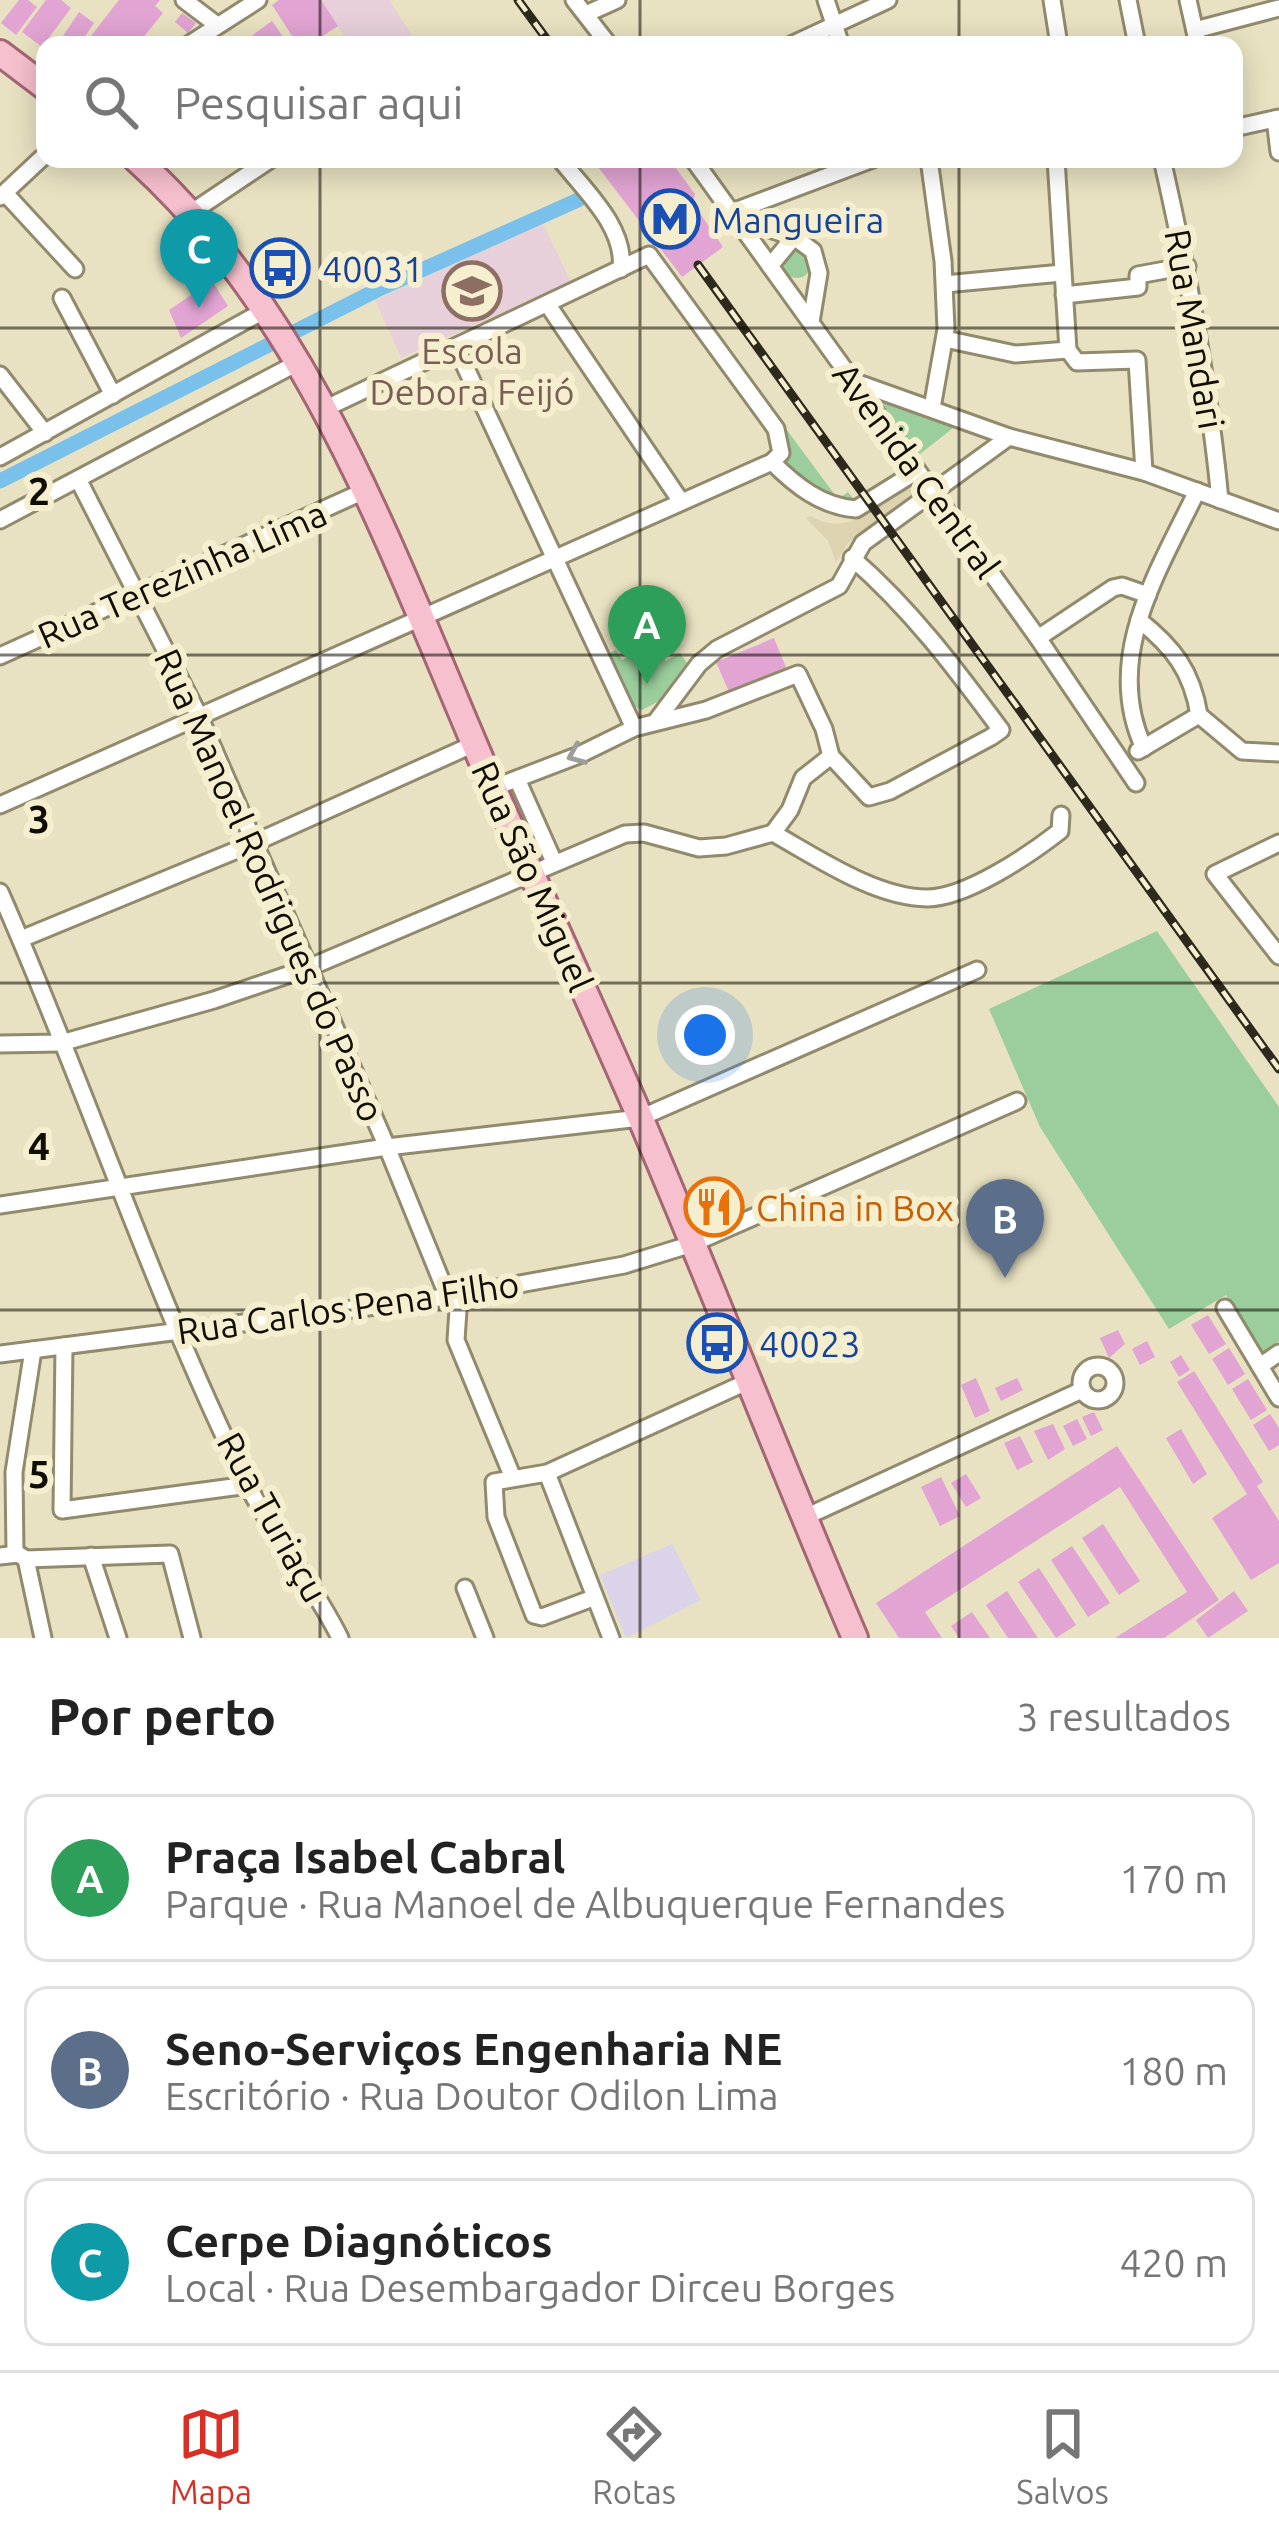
<!DOCTYPE html>
<html lang="pt">
<head>
<meta charset="utf-8">
<style>
	body { margin:0; font-family:Ubuntu,sans-serif; background:#f2f2f2; color:#222 }
	.you { position:absolute; left:705px; top:1035px; width:42px; height:42px; margin:-30px; border:9px solid #fff; border-radius:50%; background:#1a73e8; box-shadow:0 0 0 18px #1a73e833 }
	.badge { display:grid; place-items:center; width:78px; height:78px; border-radius:50%; background:#d93025; color:#fff; font-size:39px; font-weight:700 }
	.pin { position:absolute; translate:-50% -99px; filter:drop-shadow(0 3px 6px #0008) }
	.pin::after { content:''; position:absolute; top:63px; width:42px; height:36px; background:inherit; clip-path:polygon(0 0,100% 0,50% 100%) }
	.list { margin:0; padding:0; list-style:none }
	h2 { display:flex; justify-content:space-between; align-items:center; height:156px; margin:0; padding:0 48px; font-size:51px }
	h2 small { font-size:39px; font-weight:400; color:#767676 }
	.list li { display:grid; grid-template-columns:78px 1fr auto; gap:36px; align-items:center; box-sizing:border-box; height:168px; margin:0 24px 24px; padding:0 24px; border:3px solid #e0e0e0; border-radius:24px }
	.list b { display:block; font-size:45px; white-space:nowrap }
	.list p { margin:0; font-size:39px; white-space:nowrap; color:#767676 }
	.list em { font-size:39px; font-style:normal; color:#767676 }
	.icon { flex:none; width:66px; height:66px; fill:none; stroke:currentColor; stroke-width:2; stroke-linecap:round; stroke-linejoin:round }
	.map { position:relative; flex:none; width:1279px; height:1638px; overflow:hidden }
	.search { position:absolute; background:#fff; box-shadow:0 6px 30px #0003; left:36px; right:36px; top:36px; height:132px; display:flex; align-items:center; gap:30px; box-sizing:border-box; padding:0 42px; border-radius:24px; color:#767676; font-size:45px }
	.sheet { height:732px; background:#fff }
	nav { display:flex; justify-content:space-around; align-items:center; box-sizing:border-box; height:168px; border-top:3px solid #e0e0e0; background:#fff; font-size:33px; color:#767676 }
	nav a { display:grid; justify-items:center; gap:6px }
	nav .on { color:#d93025 }
	.map>svg:first-child { display:block }
	.commercial { fill:#dad3e9 }
	.education { fill:#e7d0da }
	.green { fill:#9bce9c }
	.sand { fill:#ddd3b0 }
	.lines { fill:none; stroke-linecap:round; stroke-linejoin:round }
	.canal { stroke:#79c1eb; stroke-width:15 }
	.building { fill:#e1a4d3 }
	.street-casing { stroke:#918a6d; stroke-width:21 }
	.primary-casing { stroke:#a36672; stroke-width:30 }
	.street { stroke:#fff; stroke-width:15 }
	.primary { stroke:#f7c0ce; stroke-width:24 }
	.rail-casing { stroke:#2d291d; stroke-width:9 }
	.rail { stroke:#f6efcf; stroke-width:4.5; stroke-dasharray:14; stroke-linecap:butt }
	.oneway { stroke:#9f9e9b }
	.grid { fill:none; stroke:#100d04; stroke-width:3; stroke-opacity:0.55 }
	.labels { text-anchor:middle; dominant-baseline:central; stroke-width:12; stroke-linejoin:round; paint-order:stroke }
	.transit-label { font-size:36px; fill:#164399; stroke:#f6efcf; text-anchor:start }
	.street-label { font-size:36px; fill:#100d04; stroke:#f6efcf }
	.education-label { font-size:36px; fill:#785e54; stroke:#f6efcf }
	.food-label { font-size:36px; fill:#c56008; stroke:#f6efcf; text-anchor:start }
	.grid-label { font-size:39px; text-anchor:middle; font-weight:bold; fill:#100d04; stroke:#f6efcf; stroke-width:12; stroke-linejoin:round; paint-order:stroke }
</style>
</head>
<body>
<div class="map">
<svg width="1279" height="1638" viewBox="0 0 1279 1638">
	<rect width="100%" height="100%" fill="#e9e2c2"/>
	<!-- commercial -->
	<polygon class="commercial" points="672,1544 701,1600 626,1638 600,1575"/>
	<!-- education -->
	<g class="education">
		<polygon points="321,0 389,0 417,43 350,45"/>
		<polygon points="543,224 571,282 401,358 375,300"/>
	</g>
	<!-- green -->
	<g class="green">
		<circle cx="797" cy="264" r="14"/>
		<polygon points="870,396 957,425 916,457"/>
		<polygon points="775,414 835,495 841,497 848,492 858,505 841,510 784,466 786,447 771,417"/>
		<polygon points="653,643 666,661 680,653 687,663 659,701 642,710 632,705 609,653 616,650 622,660"/>
		<polygon points="1157,931 1279,1107 1279,1341 1261,1353 1226,1295 1169,1329 1040,1127 989,1009"/>
	</g>
	<!-- sand -->
	<path class="sand" d="M910 488 916 493 913 501 848 543 836 562 828 541 806 518 811 516C852 540 875 501 910 488Z"/>
	<g class="lines">
		<!-- canal -->
		<polyline class="canal" points="0,481 377,290 578,200"/>
	</g>
	<!-- building -->
	<g class="building">
		<polygon points="19,0 28,0 37,7 16,35 1,23"/>
		<polygon points="46,0 61,0 71,8 42,47 22,32"/>
		<polygon points="119,0 160,0 155,6 163,13 137,45 84,45"/>
		<polygon points="279,0 321,0 338,26 309,45 298,45 272,5"/>
		<polygon points="79,12 94,23 79,45 57,45"/>
		<polygon points="182,13 196,23 188,33 175,22"/>
		<polygon points="272,21 286,41 281,45 239,45"/>
		<polygon points="592,159 669,159 695,194 693,203 723,247 682,277"/>
		<polygon points="212,281 228,306 181,338 169,310"/>
		<polygon points="774,638 787,670 730,694 716,662"/>
		<polygon points="732,1186 740,1208 702,1225 694,1220 688,1205"/>
		<polygon points="1208,1315 1226,1344 1209,1354 1191,1325"/>
		<polygon points="1118,1330 1125,1344 1109,1358 1100,1338"/>
		<polygon points="1147,1341 1155,1357 1140,1365 1132,1349"/>
		<polygon points="1229,1348 1245,1374 1228,1385 1212,1359"/>
		<polygon points="1181,1355 1190,1370 1179,1377 1170,1362"/>
		<polygon points="1194,1371 1263,1482 1257,1486 1279,1521 1279,1563 1251,1580 1212,1518 1247,1494 1177,1382"/>
		<polygon points="976,1378 990,1411 975,1418 961,1385"/>
		<polygon points="1017,1378 1023,1390 1001,1401 995,1388"/>
		<polygon points="1248,1379 1267,1410 1251,1420 1232,1389"/>
		<polygon points="1094,1412 1103,1430 1091,1436 1082,1417"/>
		<polygon points="1270,1414 1279,1428 1279,1445 1269,1451 1253,1425"/>
		<polygon points="1077,1419 1087,1439 1073,1446 1063,1426"/>
		<polygon points="1053,1424 1065,1449 1048,1460 1034,1431"/>
		<polygon points="1181,1429 1207,1474 1193,1484 1166,1438"/>
		<polygon points="1020,1436 1033,1462 1017,1470 1004,1443"/>
		<polygon points="1117,1446 1219,1600 1164,1638 1115,1638 1187,1592 1120,1487 925,1612 942,1638 899,1638 876,1603"/>
		<polygon points="966,1474 981,1498 966,1507 951,1483"/>
		<polygon points="941,1477 960,1516 940,1526 921,1487"/>
		<polygon points="1103,1524 1140,1581 1119,1595 1082,1538"/>
		<polygon points="1072,1546 1110,1603 1088,1617 1051,1560"/>
		<polygon points="1039,1568 1076,1625 1056,1638 1018,1582"/>
		<polygon points="1007,1591 1038,1638 1008,1638 986,1605"/>
		<polygon points="1234,1591 1248,1611 1208,1638 1196,1620"/>
		<polygon points="972,1612 990,1638 959,1638 951,1626"/>
	</g>
	<g class="lines">
		<!-- street casing -->
		<g class="street-casing">
			<g id="street">
				<polyline points="184,0 217,25"/>
				<polyline points="574,0 609,45"/>
				<polyline points="826,0 841,45"/>
				<polyline points="1052,0 1059,45"/>
				<polyline points="1128,0 1137,45"/>
				<polyline points="1188,0 1198,45"/>
				<polyline points="586,14 617,0"/>
				<polyline points="1195,30 1279,8"/>
				<polyline points="188,45 258,0"/>
				<polyline points="791,45 888,0"/>
				<polyline points="1275,119 1279,152"/>
				<polyline points="1234,128 1279,118"/>
				<path d="M560 159C584 190 626 227 621 269"/>
				<polyline points="693,159 1038,638 1136,783"/>
				<polyline points="929,159 943,261 946,329 932,408"/>
				<polyline points="1056,159 1068,350 1077,362 1137,360 1144,472"/>
				<path d="M1162 159C1188 273 1209 384 1220 500"/>
				<polyline points="5,193 75,269"/>
				<polyline points="0,197 45,155"/>
				<polyline points="192,212 271,159"/>
				<polyline points="732,212 873,159"/>
				<polyline points="736,218 794,237 813,251 819,273 811,322"/>
				<polyline points="770,266 794,237"/>
				<polyline points="945,284 1062,273"/>
				<polyline points="1064,295 1138,287 1138,275 1187,266"/>
				<polyline points="62,298 113,395"/>
				<polyline points="548,305 680,500"/>
				<polyline points="945,339 1015,354 1068,350"/>
				<polyline points="456,347 634,728"/>
				<polyline points="0,375 45,433"/>
				<polyline points="855,382 1009,437 1144,472 1279,521"/>
				<polyline points="322,410 649,255 776,429 781,453 772,462"/>
				<polyline points="0,457 265,310"/>
				<polyline points="78,479 200,718 387,1147 448,1297"/>
				<polyline points="0,520 299,362"/>
				<path d="M1139 620C1173 647 1192 671 1199 715"/>
				<polyline points="1038,638 1113,588 1122,586 1148,595"/>
				<polyline points="0,656 364,491"/>
				<polyline points="657,720 699,664 717,649 839,586 863,543 1009,437"/>
				<path d="M1144 748C1102 658 1158 572 1197 491"/>
				<polyline points="1138,751 1199,715 1242,751 1279,753"/>
				<polyline points="517,779 554,862"/>
				<path d="M493 788 579 755 634 728 706 710 798 674 824 729 831 756 869 797 890 791 991 737 1001 730C955 668 910 608 852 558"/>
				<path d="M0 805 772 462C796 486 821 506 856 509L917 471"/>
				<path d="M773 833C816 857 876 898 927 898 966 898 1029 855 1060 831L1061 815"/>
				<polyline points="1279,843 1215,874 1279,956"/>
				<path d="M0 892C86 1087 152 1291 246 1482 273 1536 313 1583 340 1638"/>
				<polyline points="21,939 254,843 474,744"/>
				<polyline points="0,1044 61,1043 214,1000 308,968 625,834 644,833 699,848 726,846 773,833 790,810 803,778 831,756"/>
				<polyline points="0,1205 387,1147 640,1118 977,970"/>
				<polyline points="459,1295 456,1340 513,1478"/>
				<polyline points="1225,1308 1279,1398"/>
				<polyline points="64,1346 62,1510 248,1485"/>
				<polyline points="0,1354 454,1296 624,1265 692,1244 1017,1101"/>
				<polyline points="1260,1366 1279,1353"/>
				<circle cx="1098" cy="1383" r="17"/>
				<polyline points="547,1473 611,1638"/>
				<polyline points="803,1518 1082,1390"/>
				<polyline points="15,1553 14,1472 33,1350"/>
				<polyline points="0,1556 18,1554 26,1559 170,1554 192,1638"/>
				<polyline points="91,1556 118,1638"/>
				<polyline points="26,1559 43,1638"/>
				<polyline points="465,1588 485,1638"/>
				<polyline points="593,1598 542,1617 534,1615 496,1517 494,1482 547,1473 749,1381"/>
			</g>
		</g>
		<!-- primary casing -->
		<g class="primary-casing">
			<g id="primary">
				<polyline points="0,53 45,87"/>
				<path d="M136 159C316 321 397 568 492 785 541 896 592 1006 640 1117 714 1290 781 1465 855 1638"/>
			</g>
		</g>
		<!-- street -->
		<use href="#street" class="street"/>
		<!-- primary -->
		<use href="#primary" class="primary"/>
		<!-- rail casing -->
		<g class="rail-casing">
			<g id="rail">
				<polyline points="518,0 551,45"/>
				<polyline points="698,265 1279,1069"/>
			</g>
		</g>
		<!-- rail -->
		<use href="#rail" class="rail"/>
	</g>
	<!-- one-way arrows -->
	<defs><path id="oneway-chevron" d="M-2-3.5L2.5 0L-2 3.5" fill="none" stroke-width="1.6" stroke-linecap="round" stroke-linejoin="round" transform="scale(3)"/></defs>
	<use class="oneway" href="#oneway-chevron" transform="translate(576 755) rotate(157)"/>
	<!-- grid -->
	<path class="grid" d="M320 0V45M640 0V45M959 0V45M320 159V1638M640 159V1638M959 159V1638M0 328H1279M0 655H1279M0 983H1279M0 1310H1279"/>
	<!-- icons -->
	<defs>
		<g id="metro-ring" transform="scale(3)"><circle r="9.5" fill="#f6efcf" stroke="#1a4fb4" stroke-width="1.5"/><path d="M-5.5 5V-5H-3L0 0L3-5H5.5V5H3V-.5L0 4L-3-.5V5Z" fill="#1a4fb4"/></g>
		<g id="bus-ring" transform="scale(3)"><circle r="9.5" fill="#f6efcf" stroke="#1a4fb4" stroke-width="1.5"/><path d="M-5-6H5V4H4V6H2V4H-2V6H-4V4H-5ZM-3.5-4V0h7V-4ZM-3.5 1.2v1.5H-2V1.2ZM2 1.2v1.5H3.5V1.2Z" fill="#1a4fb4"/></g>
		<g id="school-ring" transform="scale(3)"><circle r="9.5" fill="#f6efcf" stroke="#8d6e63" stroke-width="1.5"/><path d="M0-5L7-2L0 1L-7-2ZM-4 1L0 2.5L4 1V4Q0 6-4 4Z" fill="#8d6e63"/></g>
		<g id="restaurant-ring" transform="scale(3)"><circle r="9.5" fill="#f6efcf" stroke="#e8710a" stroke-width="1.5"/><path d="M-5-6h1v4h1v-4h1v4h1v-4h1v5L-1.5 .5V6h-2V.5L-5-1ZM5-6V6H3V1.5H1.5Q1.5-4 5-6Z" fill="#e8710a"/></g>
	</defs>
	<g fill-rule="evenodd">
		<use href="#metro-ring" x="670" y="219"/>
		<use href="#bus-ring" x="280" y="268"/>
		<use href="#school-ring" x="472" y="291"/>
		<use href="#restaurant-ring" x="714" y="1207"/>
		<use href="#bus-ring" x="717" y="1343"/>
	</g>
	<g class="labels">
		<!-- transit labels -->
		<g class="transit-label">
			<text x="712" y="219">Mangueira</text>
			<text x="322" y="268">40031</text>
			<text x="759" y="1343">40023</text>
		</g>
		<!-- street labels -->
		<g class="street-label">
			<text transform="translate(1195 329) rotate(80)">Rua Mandari</text>
			<text transform="translate(917 470) rotate(54)">Avenida Central</text>
			<text transform="translate(182 574) rotate(-24)">Rua Terezinha Lima</text>
			<text transform="translate(533 876) rotate(66)">Rua São Miguel</text>
			<text transform="translate(270 885) rotate(66)">Rua Manoel Rodrigues do Passo</text>
			<text transform="translate(348 1307) rotate(-8)">Rua Carlos Pena Filho</text>
			<text transform="translate(273 1517) rotate(61)">Rua Turiaçu</text>
		</g>
		<!-- education labels -->
		<g class="education-label">
			<text x="472" y="350">Escola<tspan x="472" dy="41">Debora Feijó</tspan></text>
		</g>
		<!-- food labels -->
		<g class="food-label">
			<text x="756" y="1207">China in Box</text>
		</g>
	</g>
	<g class="grid-label">
		<text x="39" y="505">2</text>
		<text x="39" y="833">3</text>
		<text x="39" y="1160">4</text>
		<text x="39" y="1488">5</text>
	</g>
</svg>
<div class="you"></div>
<div class="pin badge" style="left:647px;top:684px;background:#2e9e5b">A</div>
<div class="pin badge" style="left:1005px;top:1278px;background:#5c6f8a">B</div>
<div class="pin badge" style="left:199px;top:308px;background:#0f9aa8">C</div>
<div class="search"><svg class="icon" aria-label="search" viewBox="0 0 24 24"><circle cx="10" cy="10" r="6"/><path d="M15 15l6 6"/></svg>Pesquisar aqui</div>
</div>
<section class="sheet">
<h2>Por perto<small>3 resultados</small></h2>
<ul class="list">
<li><span class="badge" style="background:#2e9e5b">A</span><div><b>Praça Isabel Cabral</b><p>Parque · Rua Manoel de Albuquerque Fernandes</p></div><em>170 m</em></li>
<li><span class="badge" style="background:#5c6f8a">B</span><div><b>Seno-Serviços Engenharia NE</b><p>Escritório · Rua Doutor Odilon Lima</p></div><em>180 m</em></li>
<li><span class="badge" style="background:#0f9aa8">C</span><div><b>Cerpe Diagnóticos</b><p>Local · Rua Desembargador Dirceu Borges</p></div><em>420 m</em></li>
</ul>
</section>
<nav>
<a class="on"><svg class="icon" aria-label="map" viewBox="0 0 24 24"><path d="M3 6l6-2 6 2 6-2v14l-6 2-6-2-6 2zM9 4v14M15 6v14"/></svg>Mapa</a>
<a><svg class="icon" aria-label="directions" viewBox="0 0 24 24"><path d="M12 3l9 9-9 9-9-9zM9 14v-3h6M13 9l2 2-2 2"/></svg>Rotas</a>
<a><svg class="icon" aria-label="saved" viewBox="0 0 24 24"><path d="M7 4h10v16l-5-4-5 4z"/></svg>Salvos</a>
</nav>
</body>
</html>
